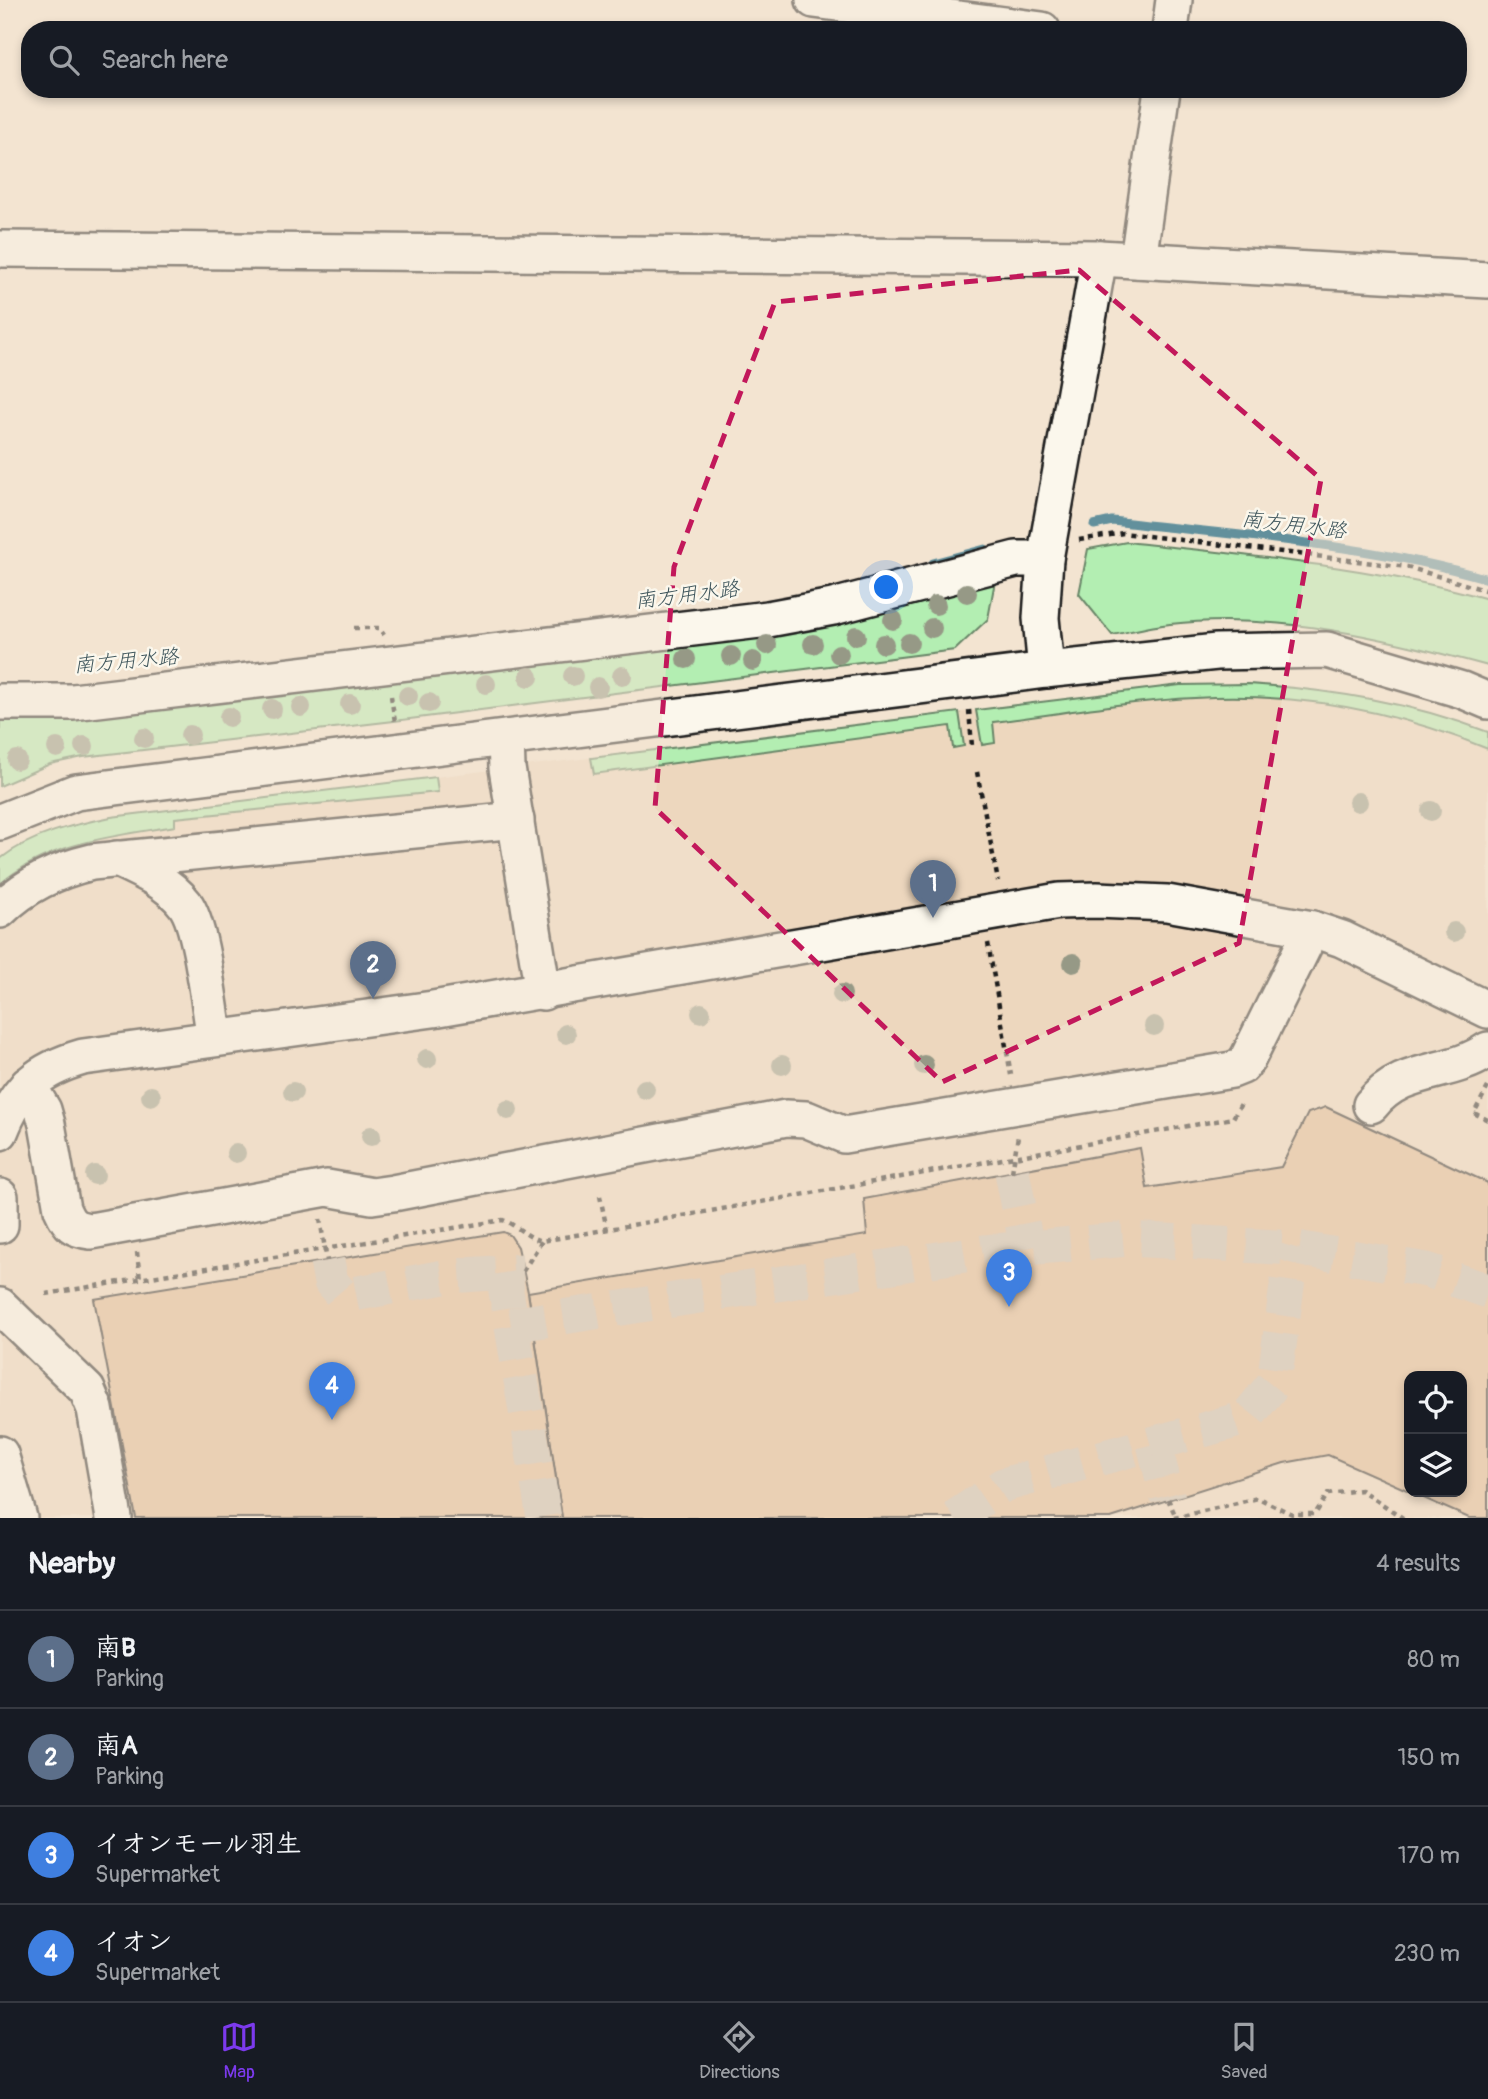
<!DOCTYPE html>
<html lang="en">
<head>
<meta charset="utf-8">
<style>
	body { margin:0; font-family:Pangolin,"Klee One",sans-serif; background:#20242c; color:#f1f3f6 }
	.controls { position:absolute; right:21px; bottom:21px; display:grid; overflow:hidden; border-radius:14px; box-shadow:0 4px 10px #0003 }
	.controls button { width:63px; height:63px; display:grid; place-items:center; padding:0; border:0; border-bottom:2px solid #363941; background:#171b24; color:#f1f3f6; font:35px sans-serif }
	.you { position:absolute; left:887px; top:588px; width:24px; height:24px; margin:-18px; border:5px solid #fff; border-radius:50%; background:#1a73e8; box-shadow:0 0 0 10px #1a73e833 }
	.badge { display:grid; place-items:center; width:46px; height:46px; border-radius:50%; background:#7c3aed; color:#fff; font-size:23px; font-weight:700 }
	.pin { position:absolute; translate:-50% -58px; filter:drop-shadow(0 2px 4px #0008) }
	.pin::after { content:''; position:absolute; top:37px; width:24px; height:21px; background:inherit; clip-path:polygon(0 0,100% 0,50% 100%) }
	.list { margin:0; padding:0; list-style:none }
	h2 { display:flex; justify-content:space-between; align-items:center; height:91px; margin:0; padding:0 28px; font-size:30px }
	h2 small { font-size:23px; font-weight:400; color:#9ea1a6 }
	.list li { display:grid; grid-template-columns:46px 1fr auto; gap:21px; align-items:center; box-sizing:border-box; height:98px; padding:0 28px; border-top:2px solid #363941 }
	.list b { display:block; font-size:26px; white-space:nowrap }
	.list p { margin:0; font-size:23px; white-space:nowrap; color:#9ea1a6 }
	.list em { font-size:23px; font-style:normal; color:#9ea1a6 }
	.icon { flex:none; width:38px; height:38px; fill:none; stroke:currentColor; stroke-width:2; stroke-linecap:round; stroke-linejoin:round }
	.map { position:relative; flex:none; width:1488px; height:1518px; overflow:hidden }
	.search { position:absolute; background:#171b24; box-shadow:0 4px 10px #0003; left:21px; right:21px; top:21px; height:77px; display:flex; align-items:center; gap:18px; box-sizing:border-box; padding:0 24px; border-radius:28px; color:#9ea1a6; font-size:26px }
	.sheet { height:483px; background:#171b24 }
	nav { display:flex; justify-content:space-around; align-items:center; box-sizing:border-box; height:98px; border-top:2px solid #363941; background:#171b24; font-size:19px; color:#9ea1a6 }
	nav a { display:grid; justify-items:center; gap:4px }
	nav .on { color:#7c3aed }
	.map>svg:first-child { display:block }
	.built { fill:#edd7be; fill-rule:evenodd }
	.green { fill:#b3eeb2; stroke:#688567; stroke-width:2 }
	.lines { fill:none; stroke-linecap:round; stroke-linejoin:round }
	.stream { stroke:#62909c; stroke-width:9 }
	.building { fill:#e0b891; stroke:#1c1c1c; stroke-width:2 }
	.minor-tunnel { stroke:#c8bcad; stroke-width:35; stroke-dasharray:35 18; stroke-linecap:butt }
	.minor-casing { stroke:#1c1c1c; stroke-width:40 }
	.path { stroke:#1c1c1c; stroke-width:4.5; stroke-dasharray:5 5; stroke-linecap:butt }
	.minor { stroke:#fbf7ec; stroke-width:35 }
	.tree { fill:#969986 }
	.marked { fill:none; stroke:#c2185b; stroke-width:5; stroke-dasharray:14 9; stroke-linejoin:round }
	.labels { text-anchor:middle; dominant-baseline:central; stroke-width:5; stroke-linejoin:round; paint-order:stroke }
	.water-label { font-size:21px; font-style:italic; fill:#3f565c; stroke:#fbf7ec }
</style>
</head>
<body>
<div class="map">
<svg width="1488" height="1518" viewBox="0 0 1488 1518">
	<rect width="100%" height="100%" fill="#f3e4d1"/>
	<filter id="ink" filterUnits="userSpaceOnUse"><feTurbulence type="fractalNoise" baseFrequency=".0143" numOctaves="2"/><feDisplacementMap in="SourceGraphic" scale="14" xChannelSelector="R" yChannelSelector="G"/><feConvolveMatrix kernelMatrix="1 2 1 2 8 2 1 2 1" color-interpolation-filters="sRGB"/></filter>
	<g filter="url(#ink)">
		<!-- built -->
		<path class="built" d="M1249 684 1367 697 1431 712 1488 732V1518H0V859L7 853 72 825 111 817 1180 685ZM1409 1376H1462V1492H1409Z"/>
		<!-- green -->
		<g class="green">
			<path d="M1127 542C1248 556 1370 566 1488 599V666C1385 638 1278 612 1170 624 1151 626 1132 631 1112 635L1079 594 1088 549Z"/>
			<polygon points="997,570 988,619 955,650 394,721 83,757 50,764 0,786 0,707"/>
			<path d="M1249 684C1331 690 1410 702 1488 732V749C1396 711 1296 692 1195 698 1128 701 1060 714 993 722L995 743 982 745 976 710 1180 685Z"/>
			<polygon points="959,712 964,746 953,748 950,726 594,774 591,758"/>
			<path d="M436 777 438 792 175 818V826C115 836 48 842 0 884V859C32 834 72 825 111 817Z"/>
		</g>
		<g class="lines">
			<!-- stream -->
			<g class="stream">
				<path d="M1094 525 1112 521C1238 536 1366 543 1488 579"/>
				<polyline points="933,563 985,549"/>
			</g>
		</g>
		<!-- building -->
		<g class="building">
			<polygon points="1326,1107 1488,1183 1488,1518 1469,1518 1410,1492 1462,1492 1462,1376 1409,1376 1409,1491 1328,1455 1284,1463 1111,1518 562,1518 528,1292 867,1235 864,1199 1140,1148 1147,1188 1281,1167 1308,1113"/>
			<polygon points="503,1232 510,1235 518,1247 528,1292 562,1518 136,1518 94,1299"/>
		</g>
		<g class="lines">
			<!-- minor-tunnel -->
			<g class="minor-tunnel">
				<polyline points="1012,1172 1027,1248"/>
				<polyline points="327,1261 331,1282 343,1296 449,1276 523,1271"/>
				<polyline points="503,1273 544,1518"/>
				<polyline points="511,1325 984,1252 1128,1239 1296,1248 1427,1270 1488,1291"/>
				<polyline points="1154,1444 1168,1499"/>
				<polyline points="954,1518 1003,1485 1246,1418 1274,1383 1289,1271 1296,1248"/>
			</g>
			<!-- minor casing -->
			<g class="minor-casing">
				<g id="minor">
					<polyline points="814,0 1042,30"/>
					<polyline points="1170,30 1174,0"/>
					<polyline points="0,249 1099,258 1488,280"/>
					<polyline points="1138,260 1162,89"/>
					<polyline points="1046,670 1041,618 1045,559 1099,258"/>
					<polyline points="0,702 73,702 768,619 833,607 1016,559 1045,559"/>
					<polyline points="506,738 507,768 543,992"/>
					<polyline points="0,822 76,792 1046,670 1217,652 1327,650 1462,690 1488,701"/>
					<path d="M117 859C141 870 168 882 185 904 202 927 209 1007 215 1038"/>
					<path d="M0 910C25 885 58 870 92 862L516 820"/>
					<path d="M28 1085 43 1110 47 1124 62 1209C69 1225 73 1229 91 1231L327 1188 372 1196 393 1193 786 1118 806 1119 844 1135 1232 1070 1242 1066 1248 1058 1312 929"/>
					<path d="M1371 1105C1403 1065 1449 1077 1488 1050"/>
					<path d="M0 1132C17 1088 38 1070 83 1057L433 1009 1059 901 1097 900 1167 903 1312 929 1342 939 1488 1010"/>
					<polyline points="0,1197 0,1225"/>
					<polyline points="0,1306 87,1390 95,1409 114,1518"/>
					<polyline points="0,1454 19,1518"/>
				</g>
			</g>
			<!-- path -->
			<g class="path">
				<polyline points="1079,540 1123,533 1407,567 1488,591"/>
				<polyline points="354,628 379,628 384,635"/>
				<polyline points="391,696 395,722"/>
				<polyline points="969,710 972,746"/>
				<polyline points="977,772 998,881"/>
				<polyline points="988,943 1011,1075"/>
				<polyline points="1488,1087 1474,1113 1488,1120"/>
				<polyline points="1012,1172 1018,1136"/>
				<polyline points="600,1196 607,1230"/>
				<polyline points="320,1219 327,1261"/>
				<polyline points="137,1252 140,1279"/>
				<polyline points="523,1271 542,1241"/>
				<path d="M46 1294 503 1220C518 1226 526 1237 542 1241L1233 1118 1243 1100"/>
				<polyline points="1168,1499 1176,1517"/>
				<polyline points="1174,1518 1258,1498 1292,1514 1315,1514 1328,1494 1361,1490 1403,1518"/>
			</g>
			<!-- minor -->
			<use href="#minor" class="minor"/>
		</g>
		<!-- trees -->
		<g class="tree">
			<circle cx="967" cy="593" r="10"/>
			<circle cx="936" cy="605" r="10"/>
			<circle cx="893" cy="620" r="10"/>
			<circle cx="932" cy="628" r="10"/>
			<circle cx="856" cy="636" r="10"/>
			<circle cx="909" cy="643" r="10"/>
			<circle cx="813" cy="644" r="10"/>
			<circle cx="884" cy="644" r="10"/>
			<circle cx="767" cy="645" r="10"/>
			<circle cx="839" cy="654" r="10"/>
			<circle cx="731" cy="656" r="10"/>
			<circle cx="686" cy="659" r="10"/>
			<circle cx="753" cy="661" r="10"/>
			<circle cx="573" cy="676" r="10"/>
			<circle cx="622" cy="676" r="10"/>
			<circle cx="529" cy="677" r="10"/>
			<circle cx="486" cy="684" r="10"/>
			<circle cx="598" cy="687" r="10"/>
			<circle cx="408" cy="696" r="10"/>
			<circle cx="429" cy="703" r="10"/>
			<circle cx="350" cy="704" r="10"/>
			<circle cx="301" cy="707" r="10"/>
			<circle cx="272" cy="709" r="10"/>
			<circle cx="229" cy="717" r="10"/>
			<circle cx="190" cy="735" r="10"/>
			<circle cx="144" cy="738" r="10"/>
			<circle cx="84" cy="746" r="10"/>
			<circle cx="57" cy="748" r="10"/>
			<circle cx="17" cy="760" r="10"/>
			<circle cx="1358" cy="802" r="10"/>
			<circle cx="1431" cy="811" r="10"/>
			<circle cx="1454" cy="932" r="10"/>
			<circle cx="1073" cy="963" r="10"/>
			<circle cx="842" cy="994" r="10"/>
			<circle cx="701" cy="1013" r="10"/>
			<circle cx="1154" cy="1026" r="10"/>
			<circle cx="566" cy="1034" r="10"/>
			<circle cx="427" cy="1059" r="10"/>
			<circle cx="782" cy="1065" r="10"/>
			<circle cx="924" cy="1065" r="10"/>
			<circle cx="645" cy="1089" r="10"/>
			<circle cx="293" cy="1092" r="10"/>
			<circle cx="151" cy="1096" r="10"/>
			<circle cx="508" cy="1110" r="10"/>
			<circle cx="371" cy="1136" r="10"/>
			<circle cx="236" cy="1153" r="10"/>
			<circle cx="95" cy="1175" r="10"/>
		</g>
	</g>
	<!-- marked area -->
	<path d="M0 0H1488V1518H0ZM1079 270 1321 479 1239 943 942 1082 655 808 674 567 775 302Z" fill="#f3e4d1" fill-opacity=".55" fill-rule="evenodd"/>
	<path class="marked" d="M1079 270 1321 479 1239 943 942 1082 655 808 674 567 775 302Z"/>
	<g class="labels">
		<!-- water labels -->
		<g class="water-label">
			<text transform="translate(1294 525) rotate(7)">南方用水路</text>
			<text transform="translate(687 595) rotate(-7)">南方用水路</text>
			<text transform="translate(126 661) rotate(-5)">南方用水路</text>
		</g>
	</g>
</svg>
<div class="controls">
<button><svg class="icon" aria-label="locate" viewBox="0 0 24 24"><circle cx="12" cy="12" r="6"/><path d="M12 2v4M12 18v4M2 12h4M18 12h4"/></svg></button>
<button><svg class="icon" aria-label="layers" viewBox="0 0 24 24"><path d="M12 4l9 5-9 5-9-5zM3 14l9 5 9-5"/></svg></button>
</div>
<div class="you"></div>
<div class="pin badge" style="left:933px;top:918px;background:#5c6f8a">1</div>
<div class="pin badge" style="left:373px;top:999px;background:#5c6f8a">2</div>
<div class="pin badge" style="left:1009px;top:1307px;background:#3f7fe0">3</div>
<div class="pin badge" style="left:332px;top:1420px;background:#3f7fe0">4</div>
<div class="search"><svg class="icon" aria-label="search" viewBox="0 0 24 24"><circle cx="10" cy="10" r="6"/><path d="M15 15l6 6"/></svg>Search here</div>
</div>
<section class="sheet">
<h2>Nearby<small>4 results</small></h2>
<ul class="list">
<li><span class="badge" style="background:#5c6f8a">1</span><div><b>南B</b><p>Parking</p></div><em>80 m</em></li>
<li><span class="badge" style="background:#5c6f8a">2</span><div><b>南A</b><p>Parking</p></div><em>150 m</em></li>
<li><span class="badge" style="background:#3f7fe0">3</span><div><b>イオンモール羽生</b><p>Supermarket</p></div><em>170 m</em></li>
<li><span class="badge" style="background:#3f7fe0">4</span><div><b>イオン</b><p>Supermarket</p></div><em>230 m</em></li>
</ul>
</section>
<nav>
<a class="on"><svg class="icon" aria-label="map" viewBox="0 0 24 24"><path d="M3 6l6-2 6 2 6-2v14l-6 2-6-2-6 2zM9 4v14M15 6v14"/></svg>Map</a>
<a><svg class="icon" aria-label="directions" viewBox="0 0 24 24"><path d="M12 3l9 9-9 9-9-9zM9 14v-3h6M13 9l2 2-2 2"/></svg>Directions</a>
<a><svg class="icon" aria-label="saved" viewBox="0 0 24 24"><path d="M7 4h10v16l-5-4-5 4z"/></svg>Saved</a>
</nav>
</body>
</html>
